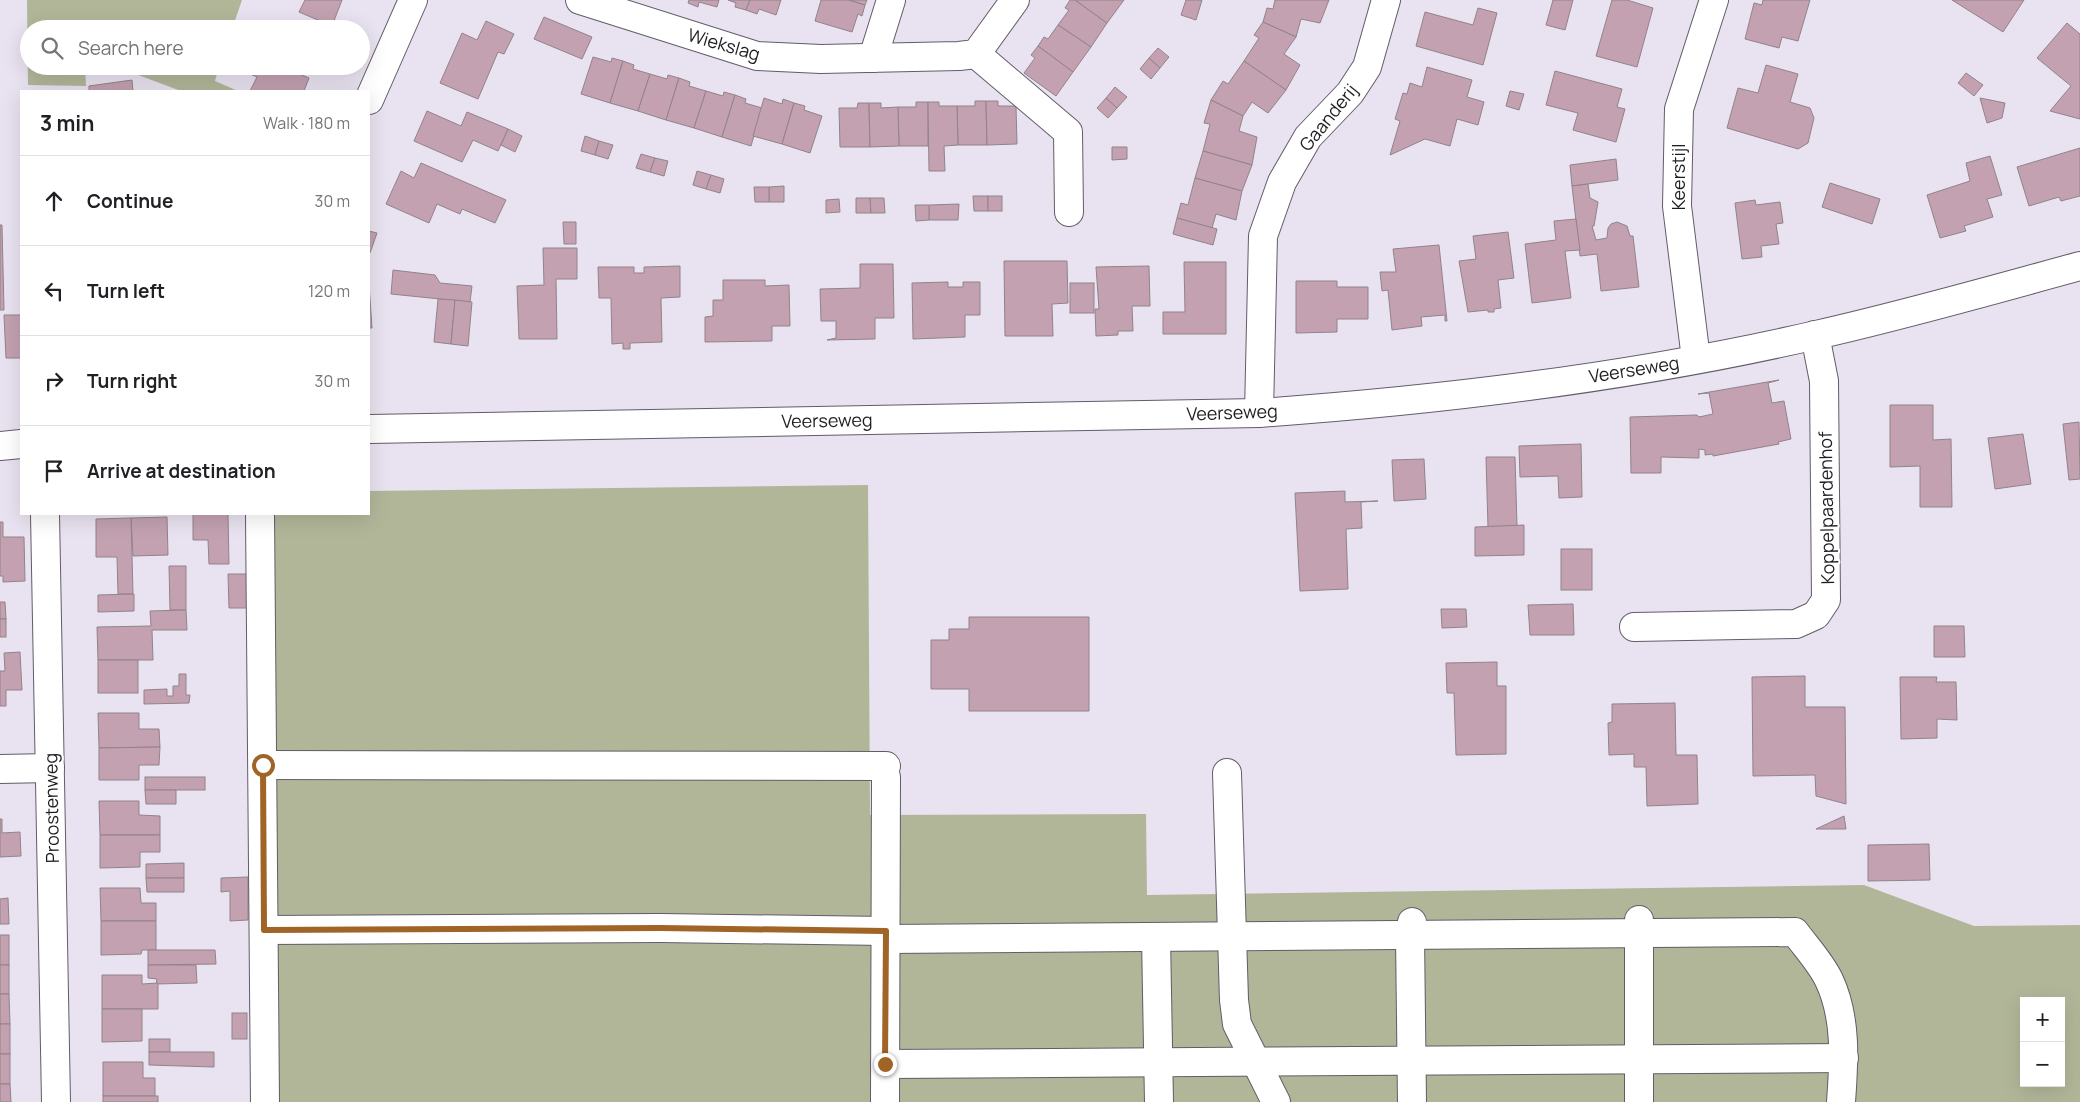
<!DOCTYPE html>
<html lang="en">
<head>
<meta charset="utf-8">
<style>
	body { margin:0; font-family:Manrope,sans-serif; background:#f2f2f2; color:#202124 }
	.controls { position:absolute; right:15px; bottom:15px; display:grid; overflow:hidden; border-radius:0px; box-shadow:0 5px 20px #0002 }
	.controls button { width:45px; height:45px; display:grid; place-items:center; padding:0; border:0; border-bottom:1px solid #e0e0e0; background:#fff; color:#202124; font:25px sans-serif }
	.stop { position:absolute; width:15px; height:15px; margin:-11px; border:4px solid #9f6426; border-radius:50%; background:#fff }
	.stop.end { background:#9f6426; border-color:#fff; box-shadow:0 1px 5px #0008 }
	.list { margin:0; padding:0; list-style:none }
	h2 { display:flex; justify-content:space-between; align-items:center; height:65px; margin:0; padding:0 20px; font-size:21px }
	h2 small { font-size:16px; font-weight:400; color:#757577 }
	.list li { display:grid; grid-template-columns:32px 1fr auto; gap:15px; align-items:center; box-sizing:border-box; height:90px; padding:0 20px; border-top:1px solid #e0e0e0 }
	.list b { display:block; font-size:19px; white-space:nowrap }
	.list em { font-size:16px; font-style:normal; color:#757577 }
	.icon { flex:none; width:28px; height:28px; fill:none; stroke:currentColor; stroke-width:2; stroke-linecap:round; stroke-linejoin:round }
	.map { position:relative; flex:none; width:2080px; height:1102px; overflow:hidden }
	.search { position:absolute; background:#fff; box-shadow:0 5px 20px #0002; left:20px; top:20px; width:350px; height:55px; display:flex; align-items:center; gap:12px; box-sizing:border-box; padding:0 18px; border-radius:28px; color:#757577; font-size:19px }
	.panel { position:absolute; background:#fff; box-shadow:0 5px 20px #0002; left:20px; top:90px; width:350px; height:425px; border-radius:0px }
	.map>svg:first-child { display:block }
	.green { fill:#b2b699; fill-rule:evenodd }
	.building { fill:#c3a1b0; stroke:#92838a }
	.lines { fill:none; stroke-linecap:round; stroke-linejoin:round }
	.minor-casing { stroke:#625c67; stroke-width:30 }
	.minor { stroke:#fff; stroke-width:28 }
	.route { stroke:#9f6426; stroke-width:6 }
	.labels { text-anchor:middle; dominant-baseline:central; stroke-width:4; stroke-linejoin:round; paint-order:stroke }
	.street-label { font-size:18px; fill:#201d22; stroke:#fff }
</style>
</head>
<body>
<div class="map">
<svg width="2080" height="1102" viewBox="0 0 2080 1102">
	<rect width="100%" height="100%" fill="#e9e2f0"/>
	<!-- green -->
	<g class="green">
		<polygon points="27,0 242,0 232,29 29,29 29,66 85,66 86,86 28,85"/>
		<polygon points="114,66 219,66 215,81 238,91 181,91"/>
		<path d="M868 485 870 815 1146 814 1147 895 1864 885 1974 926 2080 925V1102H251L248 514H369V491ZM2024 1001H2061V1083H2024Z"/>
	</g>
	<!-- building -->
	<g class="building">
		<polygon points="305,0 342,0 332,26 299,12"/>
		<polygon points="689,0 719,0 717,7 699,2 698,7 688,3"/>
		<polygon points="728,0 750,0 746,10 735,7 736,3"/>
		<polygon points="750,0 781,0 776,15 759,9 757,14 746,10"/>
		<polygon points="821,0 849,0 865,5 862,16 858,14 852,32 815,21"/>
		<polygon points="849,0 867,0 865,5"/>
		<polygon points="1070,0 1075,0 1107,23 1091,47 1058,25 1069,10 1065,8"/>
		<polygon points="1075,0 1124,0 1107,23"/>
		<polygon points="1186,0 1202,0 1196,20 1181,15"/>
		<polygon points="1275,0 1329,0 1320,23 1301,19 1296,37 1263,22 1267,8 1273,9"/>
		<polygon points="1553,0 1573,0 1565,30 1546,25"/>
		<polygon points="1612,0 1627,0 1653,8 1637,67 1596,56"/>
		<polygon points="1763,0 1810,0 1798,41 1782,37 1779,48 1745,39 1754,3 1762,5"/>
		<polygon points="1952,0 2024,0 2003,32"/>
		<polygon points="1478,8 1497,13 1483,65 1416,46 1425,12 1473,25"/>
		<polygon points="544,17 592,37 582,59 534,39"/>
		<polygon points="486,21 514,34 504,54 498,52 478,99 440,83 462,33 477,40"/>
		<polygon points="1263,22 1296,37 1284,54 1300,65 1286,90 1244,61 1259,38 1254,35"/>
		<polygon points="2067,23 2080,34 2080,119 2050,111 2071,86 2037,58"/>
		<polygon points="1058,25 1091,47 1073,72 1038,46 1044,37 1048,39"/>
		<polygon points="1038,46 1073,72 1056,96 1024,73 1035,58 1031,55"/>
		<polygon points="1158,48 1169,57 1160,68 1149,58"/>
		<polygon points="593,57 611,62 612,58 623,61 610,103 581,94"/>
		<polygon points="1149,58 1160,68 1151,79 1140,69"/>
		<polygon points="623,61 634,65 633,69 650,74 638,111 610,103"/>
		<polygon points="1244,61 1286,90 1268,113 1252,102 1243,116 1211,100 1223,81 1228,84"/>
		<polygon points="1766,65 1798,74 1790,102 1810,108 1814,118 1808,143 1798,149 1727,128 1738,88 1758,93"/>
		<polygon points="243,66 300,66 297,73 309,78 304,91 250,91 257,77 241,70"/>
		<polygon points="1427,67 1472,80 1467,97 1484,102 1478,125 1457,119 1450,146 1425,139 1390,155 1400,121 1395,119 1403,93 1407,94 1410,83 1422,87"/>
		<polygon points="1555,71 1622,89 1617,107 1625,109 1616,142 1573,130 1578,113 1546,105"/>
		<polygon points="1966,73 1983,85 1974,96 1958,83"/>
		<polygon points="650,74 667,79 668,75 679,78 666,120 638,111"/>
		<polygon points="679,78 690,82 689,86 706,91 694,128 666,120"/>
		<polygon points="132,80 133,91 89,91 89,86"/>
		<polygon points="1115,87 1127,97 1117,108 1106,98"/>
		<polygon points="706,91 723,96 724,92 735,95 722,137 694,128"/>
		<polygon points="1510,91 1524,94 1519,110 1506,106"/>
		<polygon points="735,95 746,99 745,103 762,108 751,146 722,137"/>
		<polygon points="764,98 782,104 783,99 794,103 782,144 753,136"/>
		<polygon points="1106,98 1117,108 1108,118 1097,108"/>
		<polygon points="1980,98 2005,103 2002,118 1987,123"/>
		<polygon points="1211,100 1243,116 1239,131 1257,137 1252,165 1203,151 1210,124 1204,123"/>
		<polygon points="975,101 986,101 987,145 958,145 957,106 975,106"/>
		<polygon points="986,101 998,101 998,106 1016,106 1017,144 987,145"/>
		<polygon points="916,102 928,102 928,146 899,146 898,107 916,107"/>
		<polygon points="928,102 939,102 939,106 957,106 958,145 944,146 945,171 929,171"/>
		<polygon points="794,103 805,106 804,110 822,116 810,153 782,144"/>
		<polygon points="858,103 869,103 870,147 840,147 839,108 857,108"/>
		<polygon points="869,103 881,103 881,108 898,107 899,146 870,147"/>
		<polygon points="427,111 461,126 467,112 508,129 498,151 473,140 462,162 414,141"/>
		<polygon points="508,129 522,136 515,152 501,145"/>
		<polygon points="585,136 599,141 595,155 581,151"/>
		<polygon points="599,141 613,145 608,159 595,155"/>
		<polygon points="1112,147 1127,147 1127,159 1112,160"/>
		<polygon points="2080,148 2080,196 2061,201 2059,197 2029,206 2017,167"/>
		<polygon points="1203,151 1252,165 1242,191 1195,178"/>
		<polygon points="641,154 655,158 650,172 636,168"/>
		<polygon points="1990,156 2002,195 1987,199 1993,217 1964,226 1966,231 1940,238 1927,195 1970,181 1966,163"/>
		<polygon points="655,158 668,161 664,176 650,172"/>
		<polygon points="1616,159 1618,180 1572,186 1570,165"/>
		<polygon points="421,163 506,200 495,223 462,209 460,214 437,204 429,223 386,204 401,171 414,178"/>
		<polygon points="697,171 711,175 706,189 693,185"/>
		<polygon points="711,175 724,179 720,193 706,189"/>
		<polygon points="1195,178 1242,191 1236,220 1216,214 1212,228 1177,218 1181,203 1188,205"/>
		<polygon points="1830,183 1880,199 1872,224 1822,207"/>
		<polygon points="1588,184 1590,198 1598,202 1594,226 1592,226 1596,240 1607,238 1608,228 1611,224 1617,222 1627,226 1630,236 1633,236 1639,287 1601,291 1597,254 1580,256 1572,186"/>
		<polygon points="784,186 784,202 769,202 769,187"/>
		<polygon points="754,187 769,187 769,202 755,202"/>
		<polygon points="973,196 988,196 988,211 974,211"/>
		<rect x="988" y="196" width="14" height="15"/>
		<polygon points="856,198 870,198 871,213 856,213"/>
		<polygon points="870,198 884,198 885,213 871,213"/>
		<polygon points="839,199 840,212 826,213 826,200"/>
		<polygon points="1755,200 1756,205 1780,202 1783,223 1776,224 1779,244 1761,246 1762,257 1742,259 1735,203"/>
		<polygon points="959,204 958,220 929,220 929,205"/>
		<polygon points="915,205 929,205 929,220 916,221"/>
		<polygon points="1177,218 1217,229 1213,245 1173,234"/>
		<polygon points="1576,219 1580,250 1565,251 1571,298 1532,303 1525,244 1556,240 1554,221"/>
		<polygon points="563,222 576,222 576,244 564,244"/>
		<polygon points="0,225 2,225 4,310 0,310"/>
		<polygon points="369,231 377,233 370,253 369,252"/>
		<polygon points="1508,232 1514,278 1498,280 1501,308 1494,309 1494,312 1488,312 1488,310 1468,312 1459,261 1476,259 1473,236"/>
		<polygon points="1439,245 1447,321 1445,321 1445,315 1421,317 1422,326 1392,330 1388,290 1382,291 1380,272 1396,272 1393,249"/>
		<polygon points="543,248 577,248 577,279 556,279 557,339 519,339 517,286 544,285"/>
		<polygon points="1004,261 1067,261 1068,303 1052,304 1053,336 1005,336"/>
		<polygon points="1184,262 1226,262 1226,334 1163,334 1163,312 1185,312"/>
		<polygon points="860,264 893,264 894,318 875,318 875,339 827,340 836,338 836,321 821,321 820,289 860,288"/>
		<polygon points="680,266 680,297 661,298 662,342 630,343 630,349 623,349 623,343 612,344 611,298 599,298 598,267 634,267 634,273 644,273 644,267"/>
		<polygon points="1149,266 1150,306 1132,306 1133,331 1118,331 1118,335 1096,336 1095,309 1099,309 1096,267"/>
		<polygon points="393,270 435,275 440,283 472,286 470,302 391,294"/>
		<polygon points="723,280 765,280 765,286 789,285 790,326 772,326 772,341 705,342 705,317 713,316 713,300 723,300"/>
		<polygon points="1296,281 1337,281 1337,287 1368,287 1368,319 1337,319 1337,332 1296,333"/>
		<polygon points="948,282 948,287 963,287 963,282 980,282 980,315 965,315 965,337 913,339 912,283"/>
		<rect x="1070" y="283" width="24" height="30"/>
		<polygon points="369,284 372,328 369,328"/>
		<polygon points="438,299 455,300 451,344 434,342"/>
		<polygon points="455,300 472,302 468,346 451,344"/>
		<polygon points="4,315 21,315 21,358 6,358"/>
		<polygon points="1779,380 1768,383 1772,403 1784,401 1791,439 1778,442 1779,444 1713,456 1713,454 1705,455 1705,450 1699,449 1699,458 1661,457 1661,473 1631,473 1630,417 1697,415 1699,417 1713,414 1709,393 1698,394"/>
		<polygon points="1890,405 1933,405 1933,440 1951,439 1952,507 1920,507 1920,466 1890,467"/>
		<polygon points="2079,422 2080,479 2069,480 2063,424"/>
		<polygon points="2023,434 2031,484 1995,489 1988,438"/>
		<polygon points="1581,444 1582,497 1559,498 1558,476 1520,477 1519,446"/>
		<polygon points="1486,457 1515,457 1517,526 1488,527"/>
		<polygon points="1424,459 1426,499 1394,501 1392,460"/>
		<polygon points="1345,491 1345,502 1378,501 1361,502 1362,528 1346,529 1348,589 1300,591 1295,493"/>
		<polygon points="193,514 228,514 229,564 209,564 208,540 193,540"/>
		<polygon points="167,517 168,555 133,556 131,518"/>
		<polygon points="131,518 133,594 118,594 117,557 96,557 96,519"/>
		<polygon points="0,522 3,522 3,537 24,537 25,581 3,582 3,576 0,576"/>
		<polygon points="1524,525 1524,555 1475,556 1475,527"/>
		<rect x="1561" y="549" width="31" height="41"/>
		<polygon points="169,566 186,566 186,610 170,610"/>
		<polygon points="228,574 247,574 247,608 229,608"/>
		<polygon points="134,594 134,611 98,612 98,595"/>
		<polygon points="0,602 5,602 6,619 0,619"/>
		<polygon points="1573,604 1574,635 1530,635 1528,605"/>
		<polygon points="1441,609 1466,609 1467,627 1442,628"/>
		<polygon points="186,610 187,630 152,630 153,660 98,660 97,627 151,626 150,611"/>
		<polygon points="969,617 1089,617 1089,711 969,711 969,689 931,689 931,640 949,640 949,629 969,629"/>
		<rect x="0" y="619" width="6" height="18"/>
		<polygon points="1934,626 1964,626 1965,657 1934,657"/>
		<polygon points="20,652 22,690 6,690 6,706 0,706 0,671 5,671 4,653"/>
		<rect x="98" y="660" width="40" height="33"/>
		<polygon points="1497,662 1497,686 1506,686 1506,754 1456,755 1454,693 1447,693 1446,663"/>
		<polygon points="179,674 186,674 186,695 190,695 189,703 144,704 144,690 167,689 167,696 173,696 173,686 179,686"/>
		<polygon points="1805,676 1805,707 1845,707 1846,804 1816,796 1815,775 1753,776 1752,677"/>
		<polygon points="1900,677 1937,677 1936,682 1956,682 1957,720 1937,719 1937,738 1901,739"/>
		<polygon points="1675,703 1676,755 1697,755 1698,804 1647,806 1646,767 1634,767 1634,754 1609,755 1608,723 1612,722 1612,704"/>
		<polygon points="98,713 139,713 139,729 159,729 160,747 99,748"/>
		<polygon points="160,747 159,765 139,765 139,780 99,780 99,748"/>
		<rect x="145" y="777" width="60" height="13"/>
		<polygon points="145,790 176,790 176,804 146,804"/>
		<polygon points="99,801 139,801 139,815 160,816 160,835 100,835"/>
		<polygon points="1844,816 1846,829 1816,829"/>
		<polygon points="0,819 2,819 2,833 20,832 21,856 0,857"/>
		<polygon points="100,835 160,835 160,852 140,852 140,867 100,868"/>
		<polygon points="1929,844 1930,880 1868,881 1868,845"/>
		<polygon points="184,863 184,878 146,878 146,864"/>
		<polygon points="248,877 248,920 230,921 230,891 221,892 221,878"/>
		<polygon points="146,878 184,878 184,892 147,892"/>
		<polygon points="100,888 140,888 141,903 156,903 156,921 101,921"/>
		<polygon points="8,898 9,924 0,924 0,899"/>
		<polygon points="101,921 156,921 156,950 142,950 141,954 101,955"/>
		<rect x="0" y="935" width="9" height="30"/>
		<polygon points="148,950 215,950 216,964 148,965"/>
		<rect x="0" y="965" width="9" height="29"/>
		<polygon points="148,965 196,965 197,983 156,984 157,979 148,978"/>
		<polygon points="102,975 142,975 142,984 158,983 158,1009 102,1009"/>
		<polygon points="0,994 9,994 10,1024 0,1024"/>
		<polygon points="102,1009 142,1009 142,1041 102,1042"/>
		<rect x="232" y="1013" width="15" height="26"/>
		<rect x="0" y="1024" width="10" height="30"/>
		<rect x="149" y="1039" width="21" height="13"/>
		<polygon points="149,1052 214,1052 214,1067 149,1065"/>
		<rect x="0" y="1054" width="10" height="30"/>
		<polygon points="103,1062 143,1062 143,1078 155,1078 155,1096 103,1096"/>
		<polygon points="0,1084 10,1084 11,1102 0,1102"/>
		<rect x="103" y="1096" width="55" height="6"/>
	</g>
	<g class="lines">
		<!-- minor casing -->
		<g class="minor-casing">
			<g id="minor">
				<polyline points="580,0 757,56 821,59 959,56 976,54 1015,0"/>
				<polyline points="976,54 1068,132 1069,212"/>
				<polyline points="873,58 891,0"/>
				<polyline points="369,100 413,0"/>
				<polyline points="1696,359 1677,206 1679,109 1714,0"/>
				<polyline points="1259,413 1263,236 1282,182 1308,137 1350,93 1367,67 1386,0"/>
				<path d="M369 429 1259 413C1444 400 1634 377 1816 335 1905 315 1992 290 2080 266"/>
				<polyline points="0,446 21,444"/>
				<polyline points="45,514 56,1102"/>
				<polyline points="260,514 265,1102"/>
				<polyline points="1634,627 1796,624 1816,615 1826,600 1824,381 1815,335"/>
				<polyline points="263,765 886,766"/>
				<polyline points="0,769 50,768"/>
				<polyline points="1227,773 1234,1000 1237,1024 1276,1102"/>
				<polyline points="1412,922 1410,935 1412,1102"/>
				<polyline points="264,930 660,928 886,931"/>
				<polyline points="1156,937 1159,1102"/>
				<path d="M886 939 1795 932C1806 947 1821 963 1829 980 1847 1018 1844 1062 1841 1102"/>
				<polyline points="885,1064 1844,1058"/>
				<polyline points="885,1102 886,777"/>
				<polyline points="1639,1102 1639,920"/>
			</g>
		</g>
		<!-- minor -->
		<use href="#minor" class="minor"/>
	</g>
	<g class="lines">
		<!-- route -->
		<polyline class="route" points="263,765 264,930 660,928 886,931 885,1064"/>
	</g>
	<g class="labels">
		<!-- street labels -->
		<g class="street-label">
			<text transform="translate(724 44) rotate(16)">Wiekslag</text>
			<text transform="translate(1328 117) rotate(-51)">Gaanderij</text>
			<text transform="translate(1678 177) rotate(-90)">Keerstijl</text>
			<text transform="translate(1634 369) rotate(-9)">Veerseweg</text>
			<text transform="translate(1232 412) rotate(-2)">Veerseweg</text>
			<text transform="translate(827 420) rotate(-1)">Veerseweg</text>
			<text transform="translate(1826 508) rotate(-91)">Koppelpaardenhof</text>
			<text transform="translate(51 808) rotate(-91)">Proostenweg</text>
		</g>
	</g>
</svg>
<div class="controls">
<button>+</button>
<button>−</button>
</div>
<div class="stop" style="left:263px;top:765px"></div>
<div class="stop end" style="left:885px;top:1064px"></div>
<div class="search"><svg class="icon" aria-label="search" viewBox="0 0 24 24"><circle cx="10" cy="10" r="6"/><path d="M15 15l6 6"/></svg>Search here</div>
<section class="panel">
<h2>3 min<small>Walk · 180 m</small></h2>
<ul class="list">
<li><svg class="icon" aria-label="ahead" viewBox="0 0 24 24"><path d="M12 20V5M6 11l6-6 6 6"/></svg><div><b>Continue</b></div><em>30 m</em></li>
<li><svg class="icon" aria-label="left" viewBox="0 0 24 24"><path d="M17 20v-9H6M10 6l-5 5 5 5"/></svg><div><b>Turn left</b></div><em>120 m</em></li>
<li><svg class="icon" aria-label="right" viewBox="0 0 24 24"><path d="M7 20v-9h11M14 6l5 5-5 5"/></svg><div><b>Turn right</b></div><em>30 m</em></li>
<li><svg class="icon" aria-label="arrive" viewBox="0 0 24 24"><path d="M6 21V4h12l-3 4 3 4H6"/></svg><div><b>Arrive at destination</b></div></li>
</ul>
</section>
</div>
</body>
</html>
